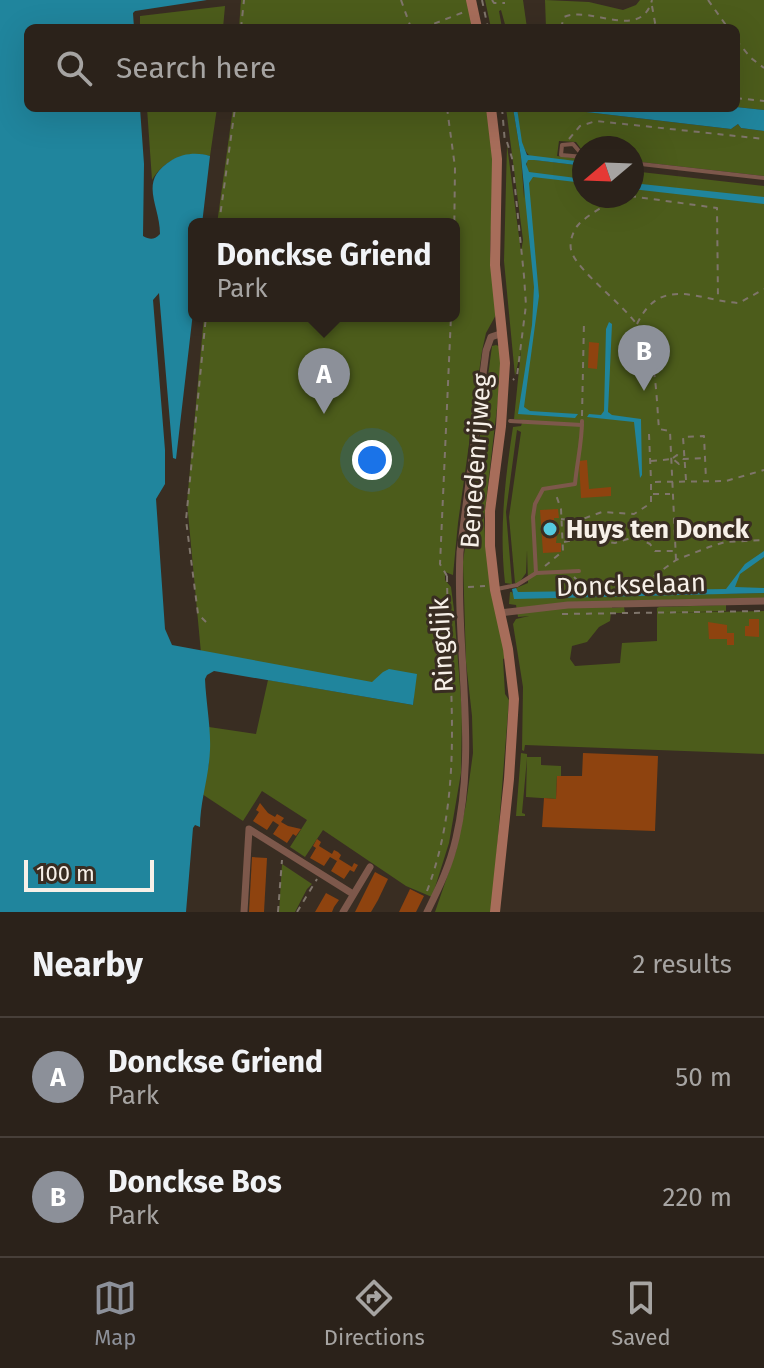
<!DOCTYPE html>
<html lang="en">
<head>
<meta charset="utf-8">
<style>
	body { margin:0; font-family:"Fira Sans",sans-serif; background:#372f27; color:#f1f3f6 }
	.compass { position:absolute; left:572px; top:136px; width:72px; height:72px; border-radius:50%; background:#2b221a; box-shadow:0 8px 32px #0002; rotate:251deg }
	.scale { position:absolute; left:24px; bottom:20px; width:130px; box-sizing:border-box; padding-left:8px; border:4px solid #f7f0e8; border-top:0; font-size:22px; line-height:28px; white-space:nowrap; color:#f7f0e8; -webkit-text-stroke:6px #392d22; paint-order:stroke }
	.you { position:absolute; left:372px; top:460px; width:28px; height:28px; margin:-20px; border:6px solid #fff; border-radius:50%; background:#1a73e8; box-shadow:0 0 0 12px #1a73e833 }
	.badge { display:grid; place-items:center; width:52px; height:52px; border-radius:50%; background:#8c9099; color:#fff; font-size:26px; font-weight:700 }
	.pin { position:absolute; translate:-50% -66px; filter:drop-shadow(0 2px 4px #0008) }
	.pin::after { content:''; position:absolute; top:42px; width:28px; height:24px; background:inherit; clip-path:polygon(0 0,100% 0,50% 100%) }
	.popup { position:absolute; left:188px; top:218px; width:272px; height:104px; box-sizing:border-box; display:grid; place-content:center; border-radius:12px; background:#2b221a; filter:drop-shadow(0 2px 6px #0005); font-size:26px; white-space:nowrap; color:#a6a4a2 }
	.popup b { font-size:30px; color:#f1f3f6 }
	.popup::after { content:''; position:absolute; left:50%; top:100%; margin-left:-16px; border:16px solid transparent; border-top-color:#2b221a }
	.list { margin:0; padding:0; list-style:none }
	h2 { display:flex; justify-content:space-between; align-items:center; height:104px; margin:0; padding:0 32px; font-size:34px }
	h2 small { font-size:26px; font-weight:400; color:#a6a4a2 }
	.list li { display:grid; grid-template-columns:52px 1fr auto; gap:24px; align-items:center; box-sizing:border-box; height:120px; padding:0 32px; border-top:2px solid #473f39 }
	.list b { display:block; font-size:30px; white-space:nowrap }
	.list p { margin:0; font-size:26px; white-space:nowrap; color:#a6a4a2 }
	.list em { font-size:26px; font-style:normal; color:#a6a4a2 }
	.icon { flex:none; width:44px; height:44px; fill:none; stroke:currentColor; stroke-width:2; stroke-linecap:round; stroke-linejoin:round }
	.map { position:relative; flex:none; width:764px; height:912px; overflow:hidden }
	.search { position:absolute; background:#2b221a; box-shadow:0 8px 32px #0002; left:24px; right:24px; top:24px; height:88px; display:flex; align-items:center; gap:20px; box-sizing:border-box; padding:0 28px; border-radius:12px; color:#a6a4a2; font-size:30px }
	.sheet { height:344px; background:#2b221a }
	nav { display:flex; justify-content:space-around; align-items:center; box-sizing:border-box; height:112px; border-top:2px solid #473f39; background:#2b221a; font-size:22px; color:#a6a4a2 }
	nav a { display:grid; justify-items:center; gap:4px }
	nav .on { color:#8c9099 }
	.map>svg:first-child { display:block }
	.green { fill:#4c5c1b }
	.water { fill:#20859d }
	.building { fill:#8e430f }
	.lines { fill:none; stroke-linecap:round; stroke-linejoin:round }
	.path { stroke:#7f756b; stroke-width:2; stroke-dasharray:6 6; stroke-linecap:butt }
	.lane { stroke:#7d584b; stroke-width:4 }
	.street { stroke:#7d584b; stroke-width:7 }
	.secondary { stroke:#a76d5a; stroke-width:10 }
	.poi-dot { fill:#55cadf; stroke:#392d22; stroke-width:3 }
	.labels { text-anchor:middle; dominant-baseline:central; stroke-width:6; stroke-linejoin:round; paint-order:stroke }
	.street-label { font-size:26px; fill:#f7f0e8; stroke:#392d22 }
	.poi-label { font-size:26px; font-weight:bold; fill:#f7f0e8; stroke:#392d22; text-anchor:start }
</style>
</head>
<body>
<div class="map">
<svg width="764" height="912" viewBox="0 0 764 912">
	<rect width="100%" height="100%" fill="#392d22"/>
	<!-- green -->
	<g class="green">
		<polygon points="241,0 467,0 473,28 239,28"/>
		<polygon points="485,0 523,0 527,28 506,28 501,10 499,11 502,28 491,28"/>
		<polygon points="545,0 589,2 623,10 636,5 640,0 764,0 764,110 736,107 736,28 546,28"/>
		<polygon points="225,6 223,28 140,28 140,16"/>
		<path d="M147 108H217L210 156C188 150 164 159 152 180Z"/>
		<polygon points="233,108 487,108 494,158 490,251 497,313 486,333 482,351 458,523 453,575 445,572 445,580 451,587 454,610 462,712 461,773 449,843 432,897 406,886 323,830 305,857 290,847 307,820 262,791 243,821 202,794 209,763 209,727 256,734 268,680 413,705 414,696 201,653 187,502 204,316 454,316 454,224 217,224"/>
		<path d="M506 108H513L521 157 524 198 527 159 584 166V196H632V171L764 186V588L614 596 764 593V598L613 601 612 608 624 607 625 613H611L610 621 599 627 587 642 572 646 570 659 575 666 620 663 622 643 657 641V608L659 607 726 605V611L663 613 764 611V754L525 745 524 751 522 750 523 687 513 624 516 619 529 616 518 617 516 605 509 604 510 592H512L515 598 516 588 528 583 527 550 526 573 519 583H515L509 517 521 432 517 430 506 512 512 584 505 583C499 530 505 479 513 427L521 426 523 420 514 419 521 350 515 376 504 261 507 145 521 252 523 240Z"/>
		<path d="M517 108H552L731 129 738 124 741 128 764 131V176L632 161V148H584V153L576 142 559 141 557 156 584 159V162L531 157C518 146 519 124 517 108Z"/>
		<polygon points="496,345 501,347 502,365 484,519 485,538 505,658 503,659 505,694 509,700 492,912 435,912 456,851 466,804 473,753 472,716 466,662 463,562 492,346"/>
		<polygon points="521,753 527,754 527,757 541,757 541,765 561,766 561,776 557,776 556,799 526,797 527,758 522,813 525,814 525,816 516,816"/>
		<polygon points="282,864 312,884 307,889 295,912 279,912"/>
	</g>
	<!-- water -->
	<g class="water">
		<path d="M0 0H207L135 11 133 13 134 28H28V108H140L144 164 143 236C150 240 154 240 160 234 160 204 137 181 172 160 183 153 198 152 210 156L202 224H194V304L176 459 173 458 159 293 153 300 165 450V484L156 499 165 629 172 645 372 682 383 672 389 669 417 674 413 705 214 671 207 675 205 679C206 703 211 727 210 750 209 777 200 801 200 827L195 825 193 828 186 912H0Z"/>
		<polygon points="736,107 764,110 764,131 741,128 738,124 731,129 552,108"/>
		<polygon points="513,108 517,108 522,142 527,155 584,162 584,166 534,160 528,160 526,164 529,172 584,179 584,183 533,177 529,183 539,296 524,407 530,411 578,414 575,418 518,414 532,325 534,287 521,157"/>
		<polygon points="632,183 764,197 764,204 632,189"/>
		<polygon points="609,322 612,324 608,412 612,415 641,419 642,475 640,478 634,422 587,417 589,414 601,415 604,411 606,329"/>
		<polygon points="764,551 764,557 740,574 735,587 764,588 764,593 514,599 512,589 516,588 518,592 726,589 745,564"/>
	</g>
	<!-- building -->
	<g class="building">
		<polygon points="589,342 599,343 597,369 588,368"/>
		<polygon points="587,460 589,489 611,487 611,496 581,498 579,461"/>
		<polygon points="558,509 559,518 554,518 555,524 559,527 560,534 557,534 556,543 561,543 561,552 543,553 540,510"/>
		<polygon points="749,619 759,619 759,637 745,636 745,626 749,626"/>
		<polygon points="708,622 727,625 727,633 734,633 734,645 727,645 727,639 709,639"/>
		<polygon points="583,753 658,756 655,831 542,827 544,798 556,799 557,776 582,776"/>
		<polygon points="260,803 268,813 275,817 277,814 284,818 281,822 288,826 301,829 296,836 293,834 287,843 273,834 279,825 273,821 267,830 253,821 259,812 256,810"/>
		<polygon points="317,839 321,842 319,846 332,854 334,850 338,852 341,855 339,859 352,867 354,863 358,865 354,872 350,870 344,879 331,871 337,861 330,857 324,866 310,858 316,848 313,846"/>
		<polygon points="252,857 267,858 264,912 249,912"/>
		<polygon points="375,872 388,879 378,900 371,912 355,912"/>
		<polygon points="410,889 424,896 416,912 399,912"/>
		<polygon points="326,893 339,900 334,907 332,912 315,912"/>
	</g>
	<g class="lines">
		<!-- path -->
		<g class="path">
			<polyline points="401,0 411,28"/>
			<polyline points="482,0 488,28"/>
			<polyline points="492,0 494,3 505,3"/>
			<polyline points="708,0 728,28"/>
			<polyline points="652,6 656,28"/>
			<polyline points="241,28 244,0"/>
			<polyline points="423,28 464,12"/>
			<path d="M561 28 564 17C591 5 641 42 652 0"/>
			<polyline points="736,40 751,58 764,68"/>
			<polyline points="736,98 764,101"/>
			<polyline points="447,108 455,167 454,249"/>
			<polyline points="502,108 505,143"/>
			<polyline points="569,139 580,126 596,121 764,139"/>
			<polyline points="507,142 512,158 524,276 526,305 517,376 513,380"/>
			<path d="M620 196C607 205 590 213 579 224 573 230 568 244 572 253 580 273 623 304 638 326 657 356 656 395 659 429L670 431 676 560"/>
			<polyline points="630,196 717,208 718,299"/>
			<polyline points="219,224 235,108"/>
			<path d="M637 324C661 274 699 301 739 303L764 289"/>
			<polyline points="582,416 584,321"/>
			<polyline points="649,434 651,480"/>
			<polyline points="673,458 677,455 683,459 704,458"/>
			<polyline points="651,461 673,459 679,464 683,459"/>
			<polyline points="686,480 683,437 704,436 706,479"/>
			<polyline points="653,494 670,494"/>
			<polyline points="561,519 577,521 602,512 634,514 651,503 651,482 726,481 764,470"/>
			<polyline points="636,537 650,544 655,551 674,551"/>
			<polyline points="564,542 582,538 615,543 634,537 637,522 634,514"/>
			<polyline points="545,566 563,551 561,509 556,495"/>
			<polyline points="447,576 440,564 451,316"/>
			<polyline points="574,577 581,584 650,579 676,560 709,547 725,542 764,540"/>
			<polyline points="468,587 485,586"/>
			<polyline points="562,614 764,611"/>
			<polyline points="206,622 198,614 186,520 206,316"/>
			<path d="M427 891C466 788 448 683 447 576"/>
			<polyline points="278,912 282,860"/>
			<polyline points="297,912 317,879"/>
		</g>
		<!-- lane -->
		<g class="lane">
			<polygon points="573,144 584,157 561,155 562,145"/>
			<polyline points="632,163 764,178"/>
			<polyline points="510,421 582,425"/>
			<polyline points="536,573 579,571"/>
			<path d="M497 589 517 585 536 573 533 517 535 504 543 489 575 484C577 462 582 443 582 421"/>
		</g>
		<!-- street -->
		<g class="street">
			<polyline points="500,613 568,605 764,601"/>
			<polyline points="244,912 249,829 353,894"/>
			<polyline points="343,912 370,867"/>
			<path d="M427 912C439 888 450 865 456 838 478 743 455 648 460 552L486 351 491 337 503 333"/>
		</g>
		<!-- secondary -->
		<g class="secondary">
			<polyline points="471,0 477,28"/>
			<polyline points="491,108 497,159 495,265 505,363 501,426 490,511 490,546 495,590 508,649 514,699 509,779 495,912"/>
		</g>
	</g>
	<!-- markers -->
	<circle class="poi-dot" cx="550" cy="529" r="8"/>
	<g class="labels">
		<!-- street labels -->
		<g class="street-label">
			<text transform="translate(476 461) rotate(-86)">Benedenrijweg</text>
			<text transform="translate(631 585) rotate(-2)">Donckselaan</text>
			<text transform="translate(442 645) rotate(-93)">Ringdijk</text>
		</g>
		<!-- poi labels -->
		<g class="poi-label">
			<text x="566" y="529">Huys ten Donck</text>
		</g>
	</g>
</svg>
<svg class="compass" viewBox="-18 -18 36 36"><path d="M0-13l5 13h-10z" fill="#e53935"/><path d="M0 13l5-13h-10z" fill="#a6a4a2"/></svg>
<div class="scale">100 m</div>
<div class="you"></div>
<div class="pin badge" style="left:324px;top:414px">A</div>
<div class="popup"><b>Donckse Griend</b>Park</div>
<div class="pin badge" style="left:644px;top:391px">B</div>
<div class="search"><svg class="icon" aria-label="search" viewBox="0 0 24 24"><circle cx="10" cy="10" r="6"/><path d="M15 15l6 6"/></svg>Search here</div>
</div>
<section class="sheet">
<h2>Nearby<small>2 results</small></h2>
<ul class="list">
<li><span class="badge">A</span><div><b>Donckse Griend</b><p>Park</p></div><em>50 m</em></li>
<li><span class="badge">B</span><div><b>Donckse Bos</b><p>Park</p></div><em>220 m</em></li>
</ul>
</section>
<nav>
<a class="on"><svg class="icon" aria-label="map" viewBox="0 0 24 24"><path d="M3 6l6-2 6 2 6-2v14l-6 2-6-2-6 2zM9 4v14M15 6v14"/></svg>Map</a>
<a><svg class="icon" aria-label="directions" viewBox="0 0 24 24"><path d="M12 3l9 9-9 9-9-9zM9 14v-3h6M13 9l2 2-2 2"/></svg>Directions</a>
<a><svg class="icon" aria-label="saved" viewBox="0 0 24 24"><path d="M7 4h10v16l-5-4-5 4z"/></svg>Saved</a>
</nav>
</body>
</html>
